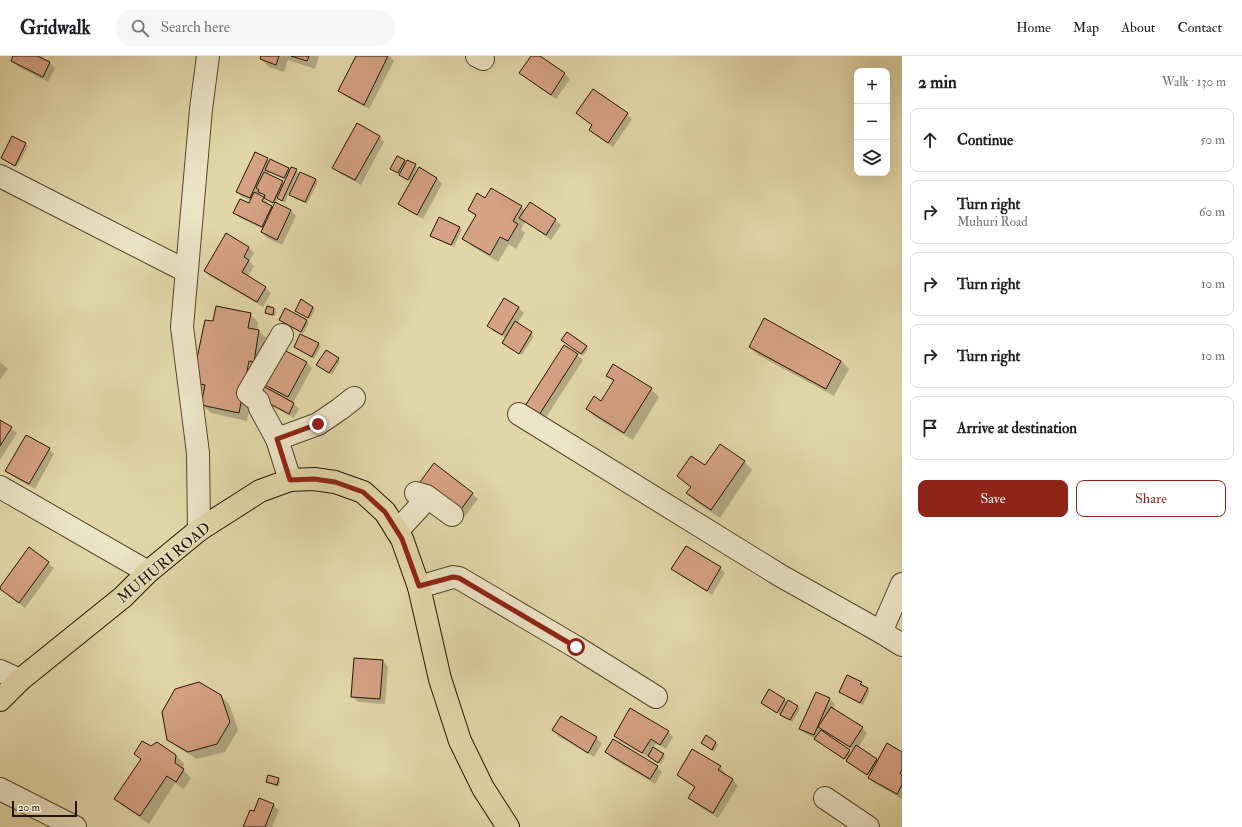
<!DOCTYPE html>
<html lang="en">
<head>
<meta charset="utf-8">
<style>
	body { margin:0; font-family:"IM FELL Double Pica",serif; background:#f6f6f6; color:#202124 }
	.controls { position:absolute; right:12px; top:12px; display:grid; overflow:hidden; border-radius:8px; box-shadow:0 4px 16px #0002 }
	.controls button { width:36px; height:36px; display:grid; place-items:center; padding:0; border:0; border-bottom:1px solid #e0e0e0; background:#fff; color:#202124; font:20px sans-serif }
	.scale { position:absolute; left:12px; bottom:10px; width:65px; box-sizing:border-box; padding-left:4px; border:2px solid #231405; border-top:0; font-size:11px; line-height:14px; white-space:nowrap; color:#231405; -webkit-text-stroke:3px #ece4c6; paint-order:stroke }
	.stop { position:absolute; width:12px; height:12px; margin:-9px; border:3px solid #8f2418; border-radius:50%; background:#fff }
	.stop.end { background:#8f2418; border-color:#fff; box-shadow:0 1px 4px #0008 }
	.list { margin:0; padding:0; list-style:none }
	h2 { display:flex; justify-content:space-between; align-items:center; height:52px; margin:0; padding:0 16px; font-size:17px }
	h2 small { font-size:13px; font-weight:400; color:#757577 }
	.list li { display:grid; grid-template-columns:26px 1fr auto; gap:12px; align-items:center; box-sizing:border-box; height:64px; margin:0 8px 8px; padding:0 8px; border:1px solid #e0e0e0; border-radius:8px }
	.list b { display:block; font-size:15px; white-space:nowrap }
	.list p { margin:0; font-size:13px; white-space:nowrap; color:#757577 }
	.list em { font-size:13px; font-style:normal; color:#757577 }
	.actions { display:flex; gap:8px; padding:12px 16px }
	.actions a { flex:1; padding:9px 0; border:1px solid #8f2418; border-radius:8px; text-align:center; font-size:14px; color:#8f2418 }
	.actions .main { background:#8f2418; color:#fff }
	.icon { flex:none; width:22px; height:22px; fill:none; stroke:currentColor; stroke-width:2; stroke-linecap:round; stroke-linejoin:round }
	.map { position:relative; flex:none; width:902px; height:771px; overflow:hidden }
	header { display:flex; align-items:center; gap:24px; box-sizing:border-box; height:56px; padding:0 20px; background:#fff; border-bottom:1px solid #e0e0e0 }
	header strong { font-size:19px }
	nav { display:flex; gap:22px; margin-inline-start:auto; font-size:14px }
	.search { width:280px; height:36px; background:#f6f6f6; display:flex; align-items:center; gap:10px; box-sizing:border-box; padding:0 14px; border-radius:22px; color:#757577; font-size:15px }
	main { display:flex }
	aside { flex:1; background:#fff }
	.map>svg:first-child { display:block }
	.shadow { fill:#0003; fill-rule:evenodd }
	.building { fill:#d5a283; stroke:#231405 }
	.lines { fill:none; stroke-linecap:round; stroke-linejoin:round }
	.minor-casing { stroke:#53442e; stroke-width:24 }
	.major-casing { stroke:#231405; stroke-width:24 }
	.minor { stroke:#ece4c6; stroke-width:22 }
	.major { stroke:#e2d6a8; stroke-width:22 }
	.route { stroke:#8f2418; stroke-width:5 }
	.labels { text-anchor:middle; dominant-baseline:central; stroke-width:3; stroke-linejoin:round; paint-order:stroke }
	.street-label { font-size:15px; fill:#231405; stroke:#ece4c6 }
</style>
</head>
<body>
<header>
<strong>Gridwalk</strong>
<div class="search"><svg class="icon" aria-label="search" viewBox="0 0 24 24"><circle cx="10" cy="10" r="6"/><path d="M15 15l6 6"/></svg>Search here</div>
<nav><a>Home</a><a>Map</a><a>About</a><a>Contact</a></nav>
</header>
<main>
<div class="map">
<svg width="902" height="771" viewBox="0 0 902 771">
	<rect width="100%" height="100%" fill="#e2d6a8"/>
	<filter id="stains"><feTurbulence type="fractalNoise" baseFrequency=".005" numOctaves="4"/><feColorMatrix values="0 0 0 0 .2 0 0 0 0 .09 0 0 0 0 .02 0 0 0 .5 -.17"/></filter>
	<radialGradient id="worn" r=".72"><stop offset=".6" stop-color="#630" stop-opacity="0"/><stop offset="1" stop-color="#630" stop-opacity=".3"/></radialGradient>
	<!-- shadow -->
	<g class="shadow">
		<polygon points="14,0 44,0 42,3 50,7 55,12 48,26 17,10 12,4"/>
		<polygon points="263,0 319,0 315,13 288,4 284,16 269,11 261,3"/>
		<polygon points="357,0 389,0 394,5 369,53 345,40 339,35"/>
		<polygon points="532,0 539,0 565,18 570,23 556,43 526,22 521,17"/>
		<polygon points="577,57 627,58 632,63 613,91 596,79 590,74 593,70"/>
		<polygon points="379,80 384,86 361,129 339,117 333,112"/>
		<polygon points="25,88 28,90 17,111 2,102"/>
		<path d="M255 97 270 105 289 112 291 115 296 114 299 117 291 133 293 134 315 124 318 126 307 148 293 141 289 137 285 147 278 143 276 148 291 155 296 160 282 189 267 182 262 176 263 173 240 162 234 157 249 149 251 145 242 141 237 136ZM269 116 286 124 284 128 268 119ZM260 137 266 140 265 143 275 148 273 153 268 149V147L263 142 259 140Z"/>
		<polygon points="404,105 406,107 415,109 417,111 414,118 416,119 419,113 437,122 442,128 423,163 405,153 400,148 412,126 403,121 391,113"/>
		<polygon points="486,143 521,151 525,154 555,164 561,169 551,184 525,166 521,173 525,177 516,193 509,188 498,206 472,190 464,182 476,161 469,154"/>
		<polygon points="459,172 462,174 454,191 434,182 432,179"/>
		<polygon points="226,179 249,192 254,197 249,205 254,210 248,221 265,231 271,237 263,251 210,220 205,215"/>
		<polygon points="504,243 519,252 524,257 517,268 534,280 522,299 505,289 506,282 493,275 488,269"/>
		<polygon points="313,251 315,254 310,263 296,255"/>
		<polygon points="274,253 276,256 275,260 269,259 266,256"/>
		<polygon points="286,254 309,267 303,278 280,264"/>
		<polygon points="250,258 258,266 257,275 259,275 267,283 253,333 274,337 266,329 284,295 307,307 312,312 293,347 299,353 294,362 257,342 252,338 247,365 211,357 203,349 205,335 201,334 193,326 214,266"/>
		<polygon points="565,286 586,290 588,293 583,300"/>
		<polygon points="318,288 321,290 314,303 295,291"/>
		<polygon points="564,291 577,299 583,304 545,363 532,355"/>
		<polygon points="750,291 841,305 849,313 834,340 758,299"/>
		<polygon points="338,302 340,305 332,319 317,309"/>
		<polygon points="0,306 8,313 0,324"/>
		<polygon points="614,310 651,333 659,341 633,384 595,361 587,353 601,346 614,326 608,320"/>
		<polygon points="0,365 11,372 17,377 0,404"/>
		<polygon points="721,389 744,406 752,414 720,462 695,445 688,437 691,432 678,420 706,411"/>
		<polygon points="49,393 54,398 35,433 12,420 7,414"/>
		<polygon points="434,409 472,438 478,443 462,464 423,435"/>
		<polygon points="29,493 54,512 25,552 0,532"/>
		<polygon points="720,512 725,517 712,539 678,518 673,513"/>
		<polygon points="382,605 388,610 385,648 358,646 352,640"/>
		<polygon points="861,627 863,629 863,630 870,635 863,649 842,638 840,636"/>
		<path d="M816 637 830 643 835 648 833 653 862 672 867 677 858 692 878 705 902 697V743L874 727 869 721 870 720 818 685 816 683 806 678 800 673ZM821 673 854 695 852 698 820 675Z"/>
		<polygon points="220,639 229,648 238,674 225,696 197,703 177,691 168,683"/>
		<polygon points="784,643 787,647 797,650 800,653 792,666 762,647"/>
		<polygon points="553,674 596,682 602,687 594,701 558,680"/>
		<polygon points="668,676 673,681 666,693 656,687 653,692 665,701 661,708 649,700 648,701 620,685 615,679"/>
		<polygon points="706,680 718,689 714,696 702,687"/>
		<polygon points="607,696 657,711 662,716 655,728 612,702"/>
		<polygon points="135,698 176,699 184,708 183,714 191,722 184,733 175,727 149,768 123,750 115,742 141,704"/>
		<polygon points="720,711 725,716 724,718 733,724 738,730 718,762 695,748 690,742 696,732 683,724 678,719"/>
		<polygon points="278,723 280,725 279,731 270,728 267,726"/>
		<polygon points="273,749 279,754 272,771 244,771 254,756"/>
	</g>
	<!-- building -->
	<g class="building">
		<polygon points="13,0 37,0 50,6 43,21 11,5"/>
		<polygon points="261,0 279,0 276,9 260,3"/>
		<polygon points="291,0 309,0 307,5"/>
		<polygon points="356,0 388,0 364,49 338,35"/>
		<polygon points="531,0 540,0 565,17 551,39 519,17"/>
		<polygon points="593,33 628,57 608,87 589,74 592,69 576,57"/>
		<polygon points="357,67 380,80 355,124 332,112"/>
		<polygon points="12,80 26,87 15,110 1,102"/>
		<polygon points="255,96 268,102 250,142 236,136"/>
		<polygon points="397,100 405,104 398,117 390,113"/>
		<polygon points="270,103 289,112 284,122 265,114"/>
		<polygon points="407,104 416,108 408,124 399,119"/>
		<polygon points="291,111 297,113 282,145 277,142"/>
		<polygon points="419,111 437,122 417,159 398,148"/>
		<polygon points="264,116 283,125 273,147 264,142 265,139 258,136 259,134 256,132"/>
		<polygon points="300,116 316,123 305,146 289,139"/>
		<polygon points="491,132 522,150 513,165 518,168 508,185 500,181 490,199 462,183 476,159 468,154 477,137 485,142"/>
		<polygon points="254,136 264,141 262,145 272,150 262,171 233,157 240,143 249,147"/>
		<polygon points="275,146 291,154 277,184 261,176"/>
		<polygon points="530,146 556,163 546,179 519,162"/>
		<polygon points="439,161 460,171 451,189 430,180"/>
		<polygon points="226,177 249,191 244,201 249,204 242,216 266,231 257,246 204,215"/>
		<polygon points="504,242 519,251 502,279 487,270"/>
		<polygon points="301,243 313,251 308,262 295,255"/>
		<polygon points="216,250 251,257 248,272 259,274 254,306 249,305 239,357 201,349 205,329 192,326 205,264 213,265"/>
		<polygon points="267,250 274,252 273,259 265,257"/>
		<polygon points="285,252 307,264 301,276 279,264"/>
		<polygon points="764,262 841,305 826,333 749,291"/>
		<polygon points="515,265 532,276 519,298 502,287"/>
		<polygon points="567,276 587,290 581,298 561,284"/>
		<polygon points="300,278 319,287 312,301 294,291"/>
		<polygon points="564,289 578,298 539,359 525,350"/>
		<polygon points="284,294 307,306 288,341 265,329"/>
		<polygon points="326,294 339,302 329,317 316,309"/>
		<polygon points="613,308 652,332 624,377 586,353 594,340 601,345 614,324 606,320"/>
		<polygon points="256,326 294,347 289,358 250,337"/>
		<polygon points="0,364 12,371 0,390"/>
		<polygon points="26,379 50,392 29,428 5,415"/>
		<polygon points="720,388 745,405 711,454 686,437 691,431 677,420 691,400 705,409"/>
		<polygon points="434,407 473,437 456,460 417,430"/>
		<polygon points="686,490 721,511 707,535 671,513"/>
		<polygon points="29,491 49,506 19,547 0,533 0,531"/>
		<polygon points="354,602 383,604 380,643 351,641"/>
		<polygon points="847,619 862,626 860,628 868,632 860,647 839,636"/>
		<polygon points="199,626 221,639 230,666 217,688 188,696 167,684 162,656 175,633"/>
		<polygon points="769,633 785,643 777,657 761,647"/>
		<polygon points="816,636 830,642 814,679 799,673"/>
		<polygon points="788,644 798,650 790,664 780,659"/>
		<polygon points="831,651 863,671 850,691 818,671"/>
		<polygon points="630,652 669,675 660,689 651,683 642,697 614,680"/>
		<polygon points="561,660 597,681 588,697 552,674"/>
		<polygon points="821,674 850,694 844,703 814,683"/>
		<polygon points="706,679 716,686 712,694 701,687"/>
		<polygon points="613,683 658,710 650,723 605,696"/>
		<polygon points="142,685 151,690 157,686 176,699 175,707 184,713 176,726 167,720 140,760 114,743 141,703 134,698"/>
		<polygon points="887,687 902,696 902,714 900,717 902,719 902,729 897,738 868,722"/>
		<polygon points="856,689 877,703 867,719 846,705"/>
		<polygon points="653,691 664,698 658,707 648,700"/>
		<polygon points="692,693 721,710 718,714 733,723 713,757 688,742 695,731 677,719"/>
		<polygon points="268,719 279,722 277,729 266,726"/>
		<polygon points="259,742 274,748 265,771 243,771 250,754 254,755"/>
	</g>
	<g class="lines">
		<!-- minor casing -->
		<g class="minor-casing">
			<g id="minor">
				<polyline points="477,0 483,3"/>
				<polyline points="0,120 186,215"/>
				<polyline points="282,279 248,337 258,345 260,352 277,383 290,424"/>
				<polyline points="519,358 781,520 881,576 902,589"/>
				<polyline points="277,383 318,368 340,353 354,342"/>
				<polyline points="0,431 148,516"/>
				<polyline points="426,440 452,459"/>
				<polyline points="199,474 198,397 182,271 201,53 208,0"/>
				<polyline points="397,475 423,447 426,440 416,437"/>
				<polyline points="419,531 453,521 459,522 576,591 656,641"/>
				<polyline points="881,576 902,528"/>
				<polyline points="0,615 20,624"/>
				<polyline points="0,733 75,771"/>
				<polyline points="825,742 868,771"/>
			</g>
		</g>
		<!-- major casing -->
		<g class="major-casing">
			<polyline id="major" points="0,644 20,624 123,541 148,516 199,474 260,435 290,424 314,423 335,426 363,436 385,456 402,483 419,531 440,623 460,685 483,732 508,771"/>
		</g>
		<!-- minor -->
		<use href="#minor" class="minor"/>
		<!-- major -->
		<use href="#major" class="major"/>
	</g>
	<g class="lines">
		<!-- route -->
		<polyline class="route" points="318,368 277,383 290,424 314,423 335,426 363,436 385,456 402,483 419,530 453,521 459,522 576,591"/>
	</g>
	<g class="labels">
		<!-- street labels -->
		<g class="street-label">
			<text transform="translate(164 507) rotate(-40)">MUHURI ROAD</text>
		</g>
	</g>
	<rect width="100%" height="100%" filter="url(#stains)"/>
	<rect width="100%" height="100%" fill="url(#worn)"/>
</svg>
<div class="controls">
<button>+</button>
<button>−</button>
<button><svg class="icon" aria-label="layers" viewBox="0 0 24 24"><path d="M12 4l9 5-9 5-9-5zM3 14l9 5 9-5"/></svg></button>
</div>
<div class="scale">20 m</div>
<div class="stop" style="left:576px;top:591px"></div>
<div class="stop end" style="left:318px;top:368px"></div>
</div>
<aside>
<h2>2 min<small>Walk · 130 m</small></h2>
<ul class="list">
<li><svg class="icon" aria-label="ahead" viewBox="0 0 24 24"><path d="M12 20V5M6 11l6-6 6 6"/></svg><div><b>Continue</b></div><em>50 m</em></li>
<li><svg class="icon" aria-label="right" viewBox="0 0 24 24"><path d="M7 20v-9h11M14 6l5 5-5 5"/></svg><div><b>Turn right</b><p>Muhuri Road</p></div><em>60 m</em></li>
<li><svg class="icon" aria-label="right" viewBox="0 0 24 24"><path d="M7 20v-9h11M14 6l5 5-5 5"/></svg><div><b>Turn right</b></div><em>10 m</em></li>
<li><svg class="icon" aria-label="right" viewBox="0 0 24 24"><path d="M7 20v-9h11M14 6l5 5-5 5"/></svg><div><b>Turn right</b></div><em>10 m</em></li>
<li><svg class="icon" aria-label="arrive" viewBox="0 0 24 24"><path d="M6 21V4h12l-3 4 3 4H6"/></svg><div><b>Arrive at destination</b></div></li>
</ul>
<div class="actions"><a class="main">Save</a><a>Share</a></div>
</aside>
</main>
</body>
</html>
